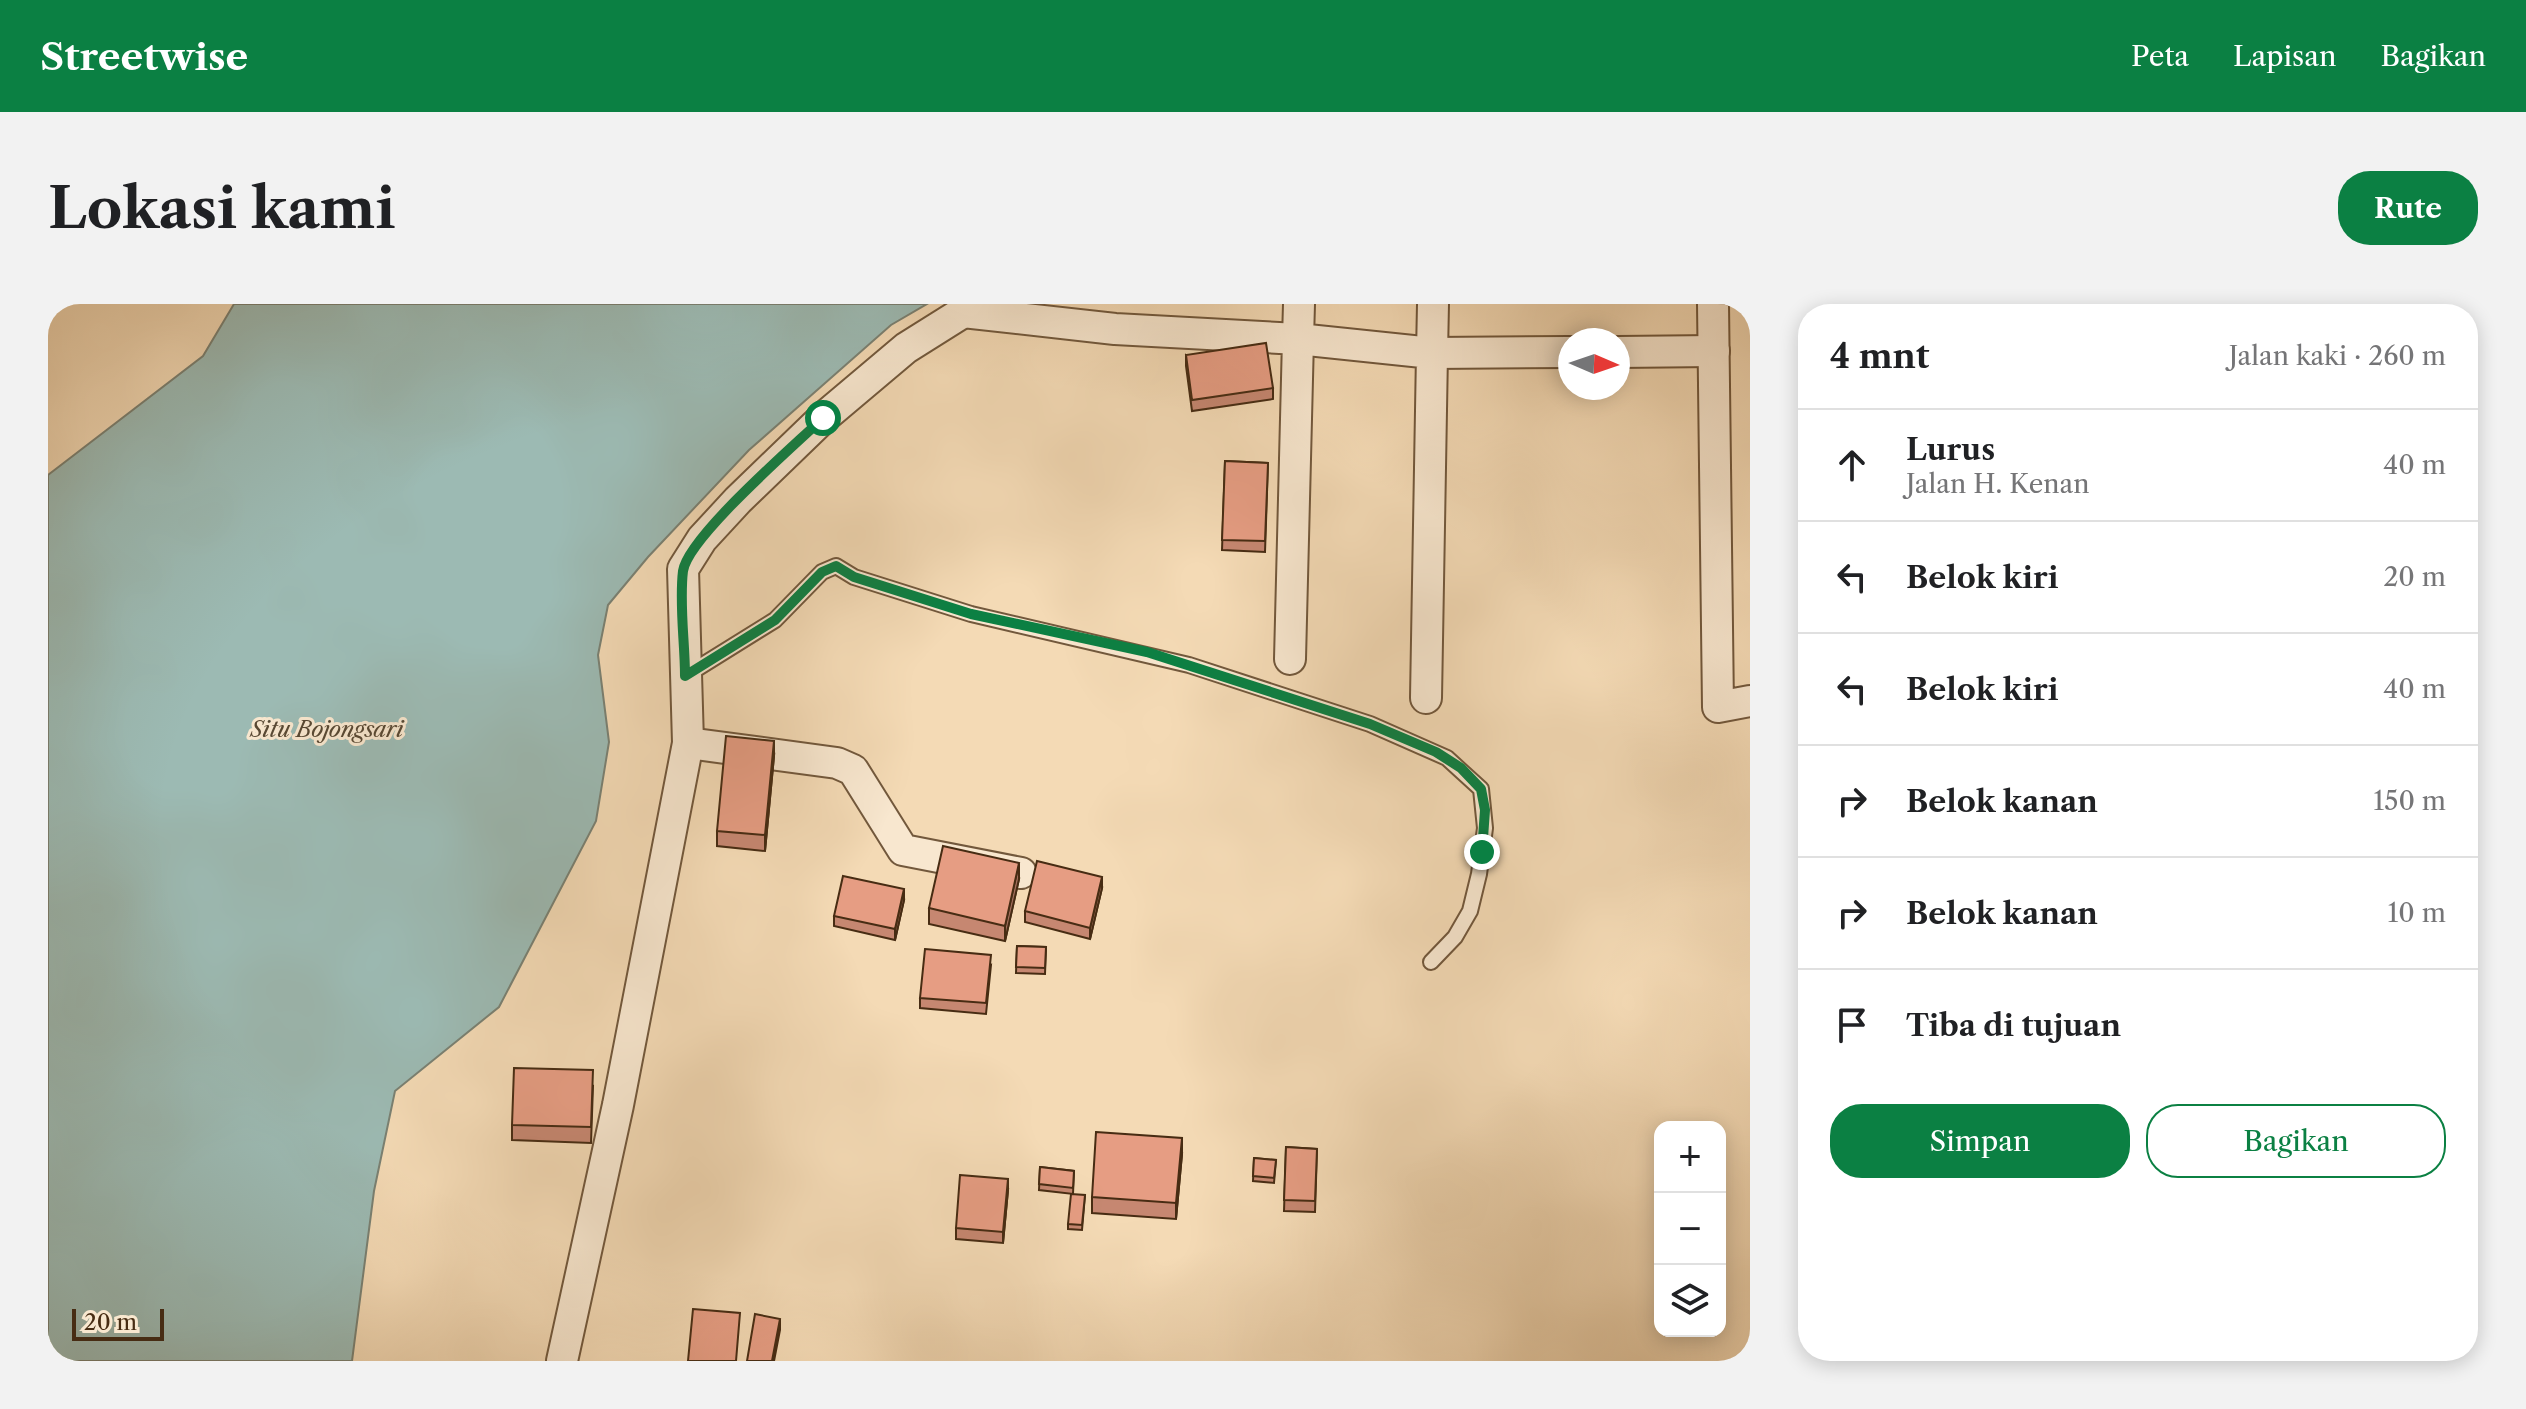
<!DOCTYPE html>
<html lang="id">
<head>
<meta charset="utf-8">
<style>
	body { margin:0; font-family:"Libre Caslon Text",serif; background:#f2f2f2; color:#202124 }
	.controls { position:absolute; right:24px; bottom:24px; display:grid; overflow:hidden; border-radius:16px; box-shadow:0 4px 20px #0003 }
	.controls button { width:72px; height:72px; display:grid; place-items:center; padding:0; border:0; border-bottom:2px solid #e0e0e0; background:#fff; color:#202124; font:40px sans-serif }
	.compass { position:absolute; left:1510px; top:24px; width:72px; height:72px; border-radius:50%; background:#fff; box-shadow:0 4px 20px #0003; rotate:92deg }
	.scale { position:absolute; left:24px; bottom:20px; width:92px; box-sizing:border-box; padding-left:8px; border:4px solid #472c13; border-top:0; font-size:22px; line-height:28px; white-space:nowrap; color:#472c13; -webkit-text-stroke:6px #f8e7cf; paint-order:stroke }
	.stop { position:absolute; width:24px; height:24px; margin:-18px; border:6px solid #0b8043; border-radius:50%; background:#fff }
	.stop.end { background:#0b8043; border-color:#fff; box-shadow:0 2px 8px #0008 }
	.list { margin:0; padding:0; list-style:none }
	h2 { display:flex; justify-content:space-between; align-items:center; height:104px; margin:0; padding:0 32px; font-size:34px }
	h2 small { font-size:26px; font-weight:400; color:#757577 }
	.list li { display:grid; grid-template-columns:52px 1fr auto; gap:24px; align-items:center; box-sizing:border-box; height:112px; padding:0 32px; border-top:2px solid #e0e0e0 }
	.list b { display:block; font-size:30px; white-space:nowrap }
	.list p { margin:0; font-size:26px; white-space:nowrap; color:#757577 }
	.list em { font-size:26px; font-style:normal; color:#757577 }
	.actions { display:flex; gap:16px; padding:24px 32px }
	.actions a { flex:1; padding:18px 0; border:2px solid #0b8043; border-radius:32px; text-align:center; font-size:28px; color:#0b8043 }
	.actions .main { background:#0b8043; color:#fff }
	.icon { flex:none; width:44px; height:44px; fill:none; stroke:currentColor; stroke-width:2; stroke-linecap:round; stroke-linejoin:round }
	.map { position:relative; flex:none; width:1702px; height:1057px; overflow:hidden; border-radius:32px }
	header { display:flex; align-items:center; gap:48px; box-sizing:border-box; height:112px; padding:0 40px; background:#0b8043; color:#fff }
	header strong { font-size:38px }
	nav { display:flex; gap:44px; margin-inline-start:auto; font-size:28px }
	.intro { display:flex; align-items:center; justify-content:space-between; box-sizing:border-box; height:192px; padding:0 48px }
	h1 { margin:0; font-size:56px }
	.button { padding:20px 36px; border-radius:32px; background:#0b8043; color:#fff; font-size:28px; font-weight:700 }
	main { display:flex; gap:48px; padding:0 48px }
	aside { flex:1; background:#fff; border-radius:32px; box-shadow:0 4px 20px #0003 }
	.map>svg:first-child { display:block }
	.water { fill:#9cbab3; stroke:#7a8173; stroke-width:2 }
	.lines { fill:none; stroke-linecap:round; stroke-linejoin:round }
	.service-casing { stroke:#72583c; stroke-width:18 }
	.minor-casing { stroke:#72583c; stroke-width:34 }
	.service { stroke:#f8e7cf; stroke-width:14 }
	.minor { stroke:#f8e7cf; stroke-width:30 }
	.wall { fill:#c68771; stroke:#472c13; stroke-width:2 }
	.shaded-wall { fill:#a16e5c; stroke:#472c13; stroke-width:2 }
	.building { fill:#e69d83; stroke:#472c13; stroke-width:2 }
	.route { stroke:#0b8043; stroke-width:10 }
	.labels { text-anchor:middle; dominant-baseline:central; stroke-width:6; stroke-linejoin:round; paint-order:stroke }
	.water-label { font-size:22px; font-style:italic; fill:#584833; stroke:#f8e7cf }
</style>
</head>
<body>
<header>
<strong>Streetwise</strong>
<nav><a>Peta</a><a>Lapisan</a><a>Bagikan</a></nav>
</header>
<div class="intro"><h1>Lokasi kami</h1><a class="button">Rute</a></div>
<main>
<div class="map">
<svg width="1702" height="1057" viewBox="0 0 1702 1057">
	<rect width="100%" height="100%" fill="#f4dab5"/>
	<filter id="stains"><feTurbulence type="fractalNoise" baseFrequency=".0025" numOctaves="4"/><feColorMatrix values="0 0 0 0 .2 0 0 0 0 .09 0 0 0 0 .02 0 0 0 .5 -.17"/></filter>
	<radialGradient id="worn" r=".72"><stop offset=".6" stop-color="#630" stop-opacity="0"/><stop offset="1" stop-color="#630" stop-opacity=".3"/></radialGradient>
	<!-- water -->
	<polygon class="water" points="186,0 879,0 843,21 701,146 600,253 560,301 550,351 561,438 548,517 451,703 347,787 326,887 304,1057 0,1057 0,171 155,52"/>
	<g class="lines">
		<!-- service casing -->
		<g class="service-casing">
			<polyline id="service" points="637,372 727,316 774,268 788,262 806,273 923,310 1141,361 1322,420 1399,454 1433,485 1437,524 1431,570 1422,607 1407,633 1383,658"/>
		</g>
		<!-- minor casing -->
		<g class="minor-casing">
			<g id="minor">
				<polyline points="1251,0 1250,35 1384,49 1378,394"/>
				<polyline points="1385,0 1384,49 1522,48"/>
				<polyline points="1665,0 1670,403 1702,397"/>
				<polyline points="915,8 1067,25 1250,35 1242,355"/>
				<polyline points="1570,48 1666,47"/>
				<polyline points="640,439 789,459 805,466 855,546 973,569"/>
				<polyline points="514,1057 570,801 640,439 635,265 654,235 690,196 775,114 858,44 928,0"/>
			</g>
		</g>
		<!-- service -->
		<use href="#service" class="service"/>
		<!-- minor -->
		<use href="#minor" class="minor"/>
	</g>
	<!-- wall -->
	<g class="wall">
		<polygon points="1138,51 1225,84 1225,95 1144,107 1138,62"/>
		<polygon points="1177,157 1220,159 1217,248 1174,246"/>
		<polygon points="726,452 717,547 669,542 669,527"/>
		<polygon points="971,575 957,637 881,620 881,604"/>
		<polygon points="1054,584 1042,635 977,618 977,607"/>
		<polygon points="856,596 847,636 786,622 786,612"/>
		<polygon points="969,642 998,643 997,670 968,669"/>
		<polygon points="943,661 938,710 872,704 872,694"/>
		<polygon points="545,782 543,839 464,836 464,821"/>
		<polygon points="1238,843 1269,845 1267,908 1236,907"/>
		<polygon points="1134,850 1128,915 1044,909 1044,893"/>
		<polygon points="1206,854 1228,856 1226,879 1205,877"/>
		<polygon points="992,863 1026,867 1025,890 991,886"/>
		<polygon points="960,886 955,939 908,935 908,924"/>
		<polygon points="1037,891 1034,926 1020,925 1020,920"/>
	</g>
	<!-- shaded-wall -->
	<g class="shaded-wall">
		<polygon points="726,437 726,452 717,547 717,531"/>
		<polygon points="971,559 971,575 957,637 957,622"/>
		<polygon points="1054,573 1054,584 1042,635 1042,624"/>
		<polygon points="856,585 856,596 847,636 847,625"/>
		<polygon points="1134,834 1134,850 1128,915 1128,899"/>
		<polygon points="960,875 960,886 955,939 955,928"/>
		<polygon points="732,1015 732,1026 726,1057 724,1057"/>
	</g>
	<!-- building -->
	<g class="building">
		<polygon points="1218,39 1225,84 1144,96 1138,51"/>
		<polygon points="1177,157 1220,159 1217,237 1174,236"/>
		<polygon points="678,432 726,437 717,531 669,527"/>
		<polygon points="895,542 971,559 957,622 881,604"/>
		<polygon points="989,557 1054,573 1042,624 977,607"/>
		<polygon points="795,572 856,585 847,625 786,612"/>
		<polygon points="969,642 998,643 997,664 968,663"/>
		<polygon points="877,645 943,651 938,699 872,694"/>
		<polygon points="466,764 545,766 543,823 464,821"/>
		<polygon points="1048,828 1134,834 1128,899 1044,893"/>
		<polygon points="1238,843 1269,845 1267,897 1236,896"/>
		<polygon points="1206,854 1228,856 1226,874 1205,872"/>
		<polygon points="992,863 1026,867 1025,884 991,880"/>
		<polygon points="912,871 960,875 955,928 908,924"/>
		<polygon points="1023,890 1037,891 1034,921 1020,920"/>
		<polygon points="645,1005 692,1009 688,1057 640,1057"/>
		<polygon points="707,1010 732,1015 724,1057 699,1057"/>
	</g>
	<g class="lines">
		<!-- route -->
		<path class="route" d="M775 114C746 142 640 233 635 267 631 300 637 339 637 372L727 316 774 268 788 262 806 273 923 310 1099 348 1322 420 1388 448 1413 464 1433 485 1437 506 1434 548"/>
	</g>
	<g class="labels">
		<!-- water labels -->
		<g class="water-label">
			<text x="279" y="425">Situ Bojongsari</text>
		</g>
	</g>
	<rect width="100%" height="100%" filter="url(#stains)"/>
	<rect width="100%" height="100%" fill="url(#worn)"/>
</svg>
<div class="controls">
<button>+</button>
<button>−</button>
<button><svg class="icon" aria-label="layers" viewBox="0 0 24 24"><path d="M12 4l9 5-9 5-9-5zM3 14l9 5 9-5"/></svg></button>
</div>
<svg class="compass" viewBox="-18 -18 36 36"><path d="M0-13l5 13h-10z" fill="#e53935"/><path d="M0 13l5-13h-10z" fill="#757577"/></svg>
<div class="scale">20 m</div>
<div class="stop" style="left:775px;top:114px"></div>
<div class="stop end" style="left:1434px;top:548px"></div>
</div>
<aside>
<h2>4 mnt<small>Jalan kaki · 260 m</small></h2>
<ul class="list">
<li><svg class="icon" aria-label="ahead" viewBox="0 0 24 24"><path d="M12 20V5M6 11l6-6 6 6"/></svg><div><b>Lurus</b><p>Jalan H. Kenan</p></div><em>40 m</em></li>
<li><svg class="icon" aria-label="left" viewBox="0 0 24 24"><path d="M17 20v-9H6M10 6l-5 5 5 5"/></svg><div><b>Belok kiri</b></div><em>20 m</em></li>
<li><svg class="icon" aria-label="left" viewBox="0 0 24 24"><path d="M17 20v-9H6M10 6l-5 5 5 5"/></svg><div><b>Belok kiri</b></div><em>40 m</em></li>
<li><svg class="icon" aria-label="right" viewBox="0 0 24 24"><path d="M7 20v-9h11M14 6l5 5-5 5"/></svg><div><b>Belok kanan</b></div><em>150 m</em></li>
<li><svg class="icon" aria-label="right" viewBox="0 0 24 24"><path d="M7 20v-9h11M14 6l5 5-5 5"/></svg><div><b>Belok kanan</b></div><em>10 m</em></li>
<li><svg class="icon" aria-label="arrive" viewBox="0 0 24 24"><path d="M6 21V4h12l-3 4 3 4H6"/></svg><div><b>Tiba di tujuan</b></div></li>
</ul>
<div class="actions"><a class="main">Simpan</a><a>Bagikan</a></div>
</aside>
</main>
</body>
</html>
